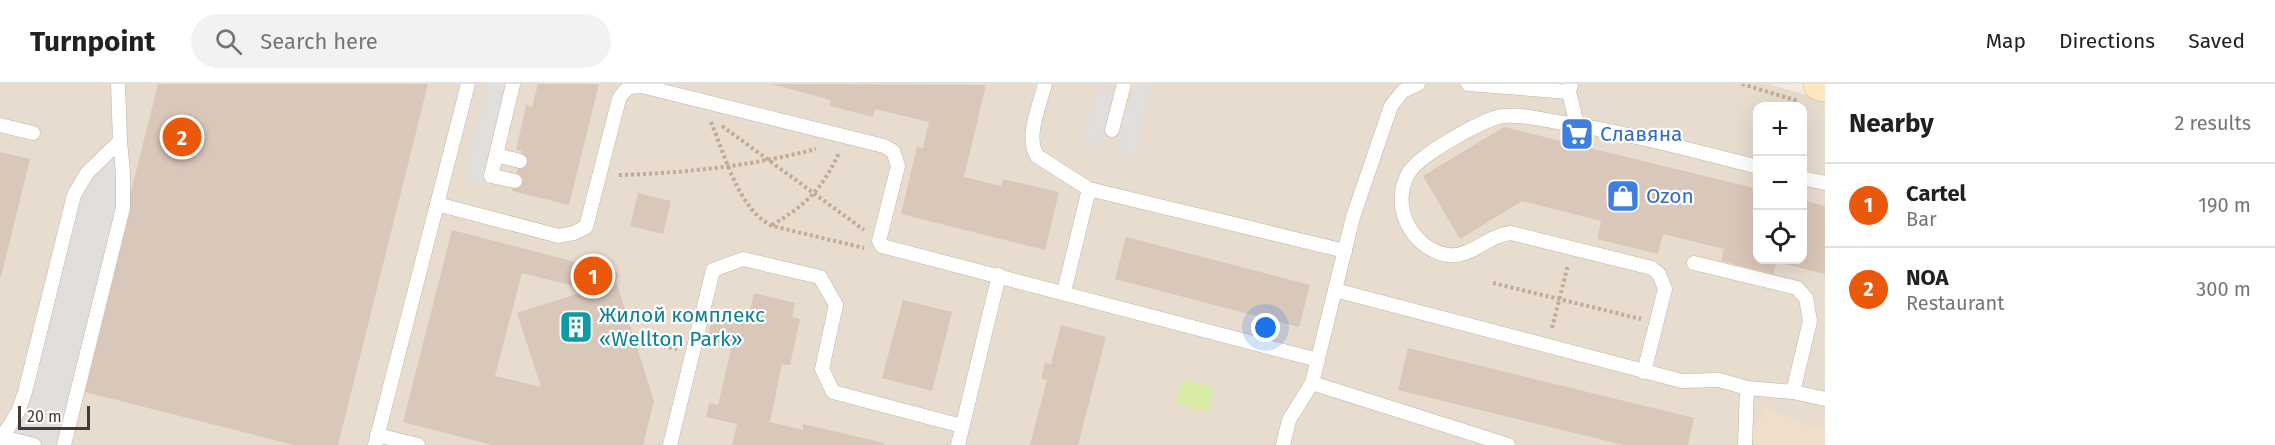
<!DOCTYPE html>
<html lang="en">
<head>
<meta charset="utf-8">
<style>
	body { margin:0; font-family:"Fira Sans",sans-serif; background:#f2f2f2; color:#202124 }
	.controls { position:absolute; right:18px; top:18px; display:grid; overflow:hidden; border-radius:12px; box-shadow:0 6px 24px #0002 }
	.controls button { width:54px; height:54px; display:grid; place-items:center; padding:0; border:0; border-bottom:2px solid #e0e0e0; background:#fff; color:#202124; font:30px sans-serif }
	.scale { position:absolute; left:18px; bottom:15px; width:72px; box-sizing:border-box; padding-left:6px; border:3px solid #453a32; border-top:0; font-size:16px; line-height:21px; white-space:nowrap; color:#453a32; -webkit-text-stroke:4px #fff; paint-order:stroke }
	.you { position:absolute; left:1266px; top:244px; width:21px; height:21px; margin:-15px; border:4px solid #fff; border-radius:50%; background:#1a73e8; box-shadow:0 0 0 9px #1a73e833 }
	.badge { display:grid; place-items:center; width:39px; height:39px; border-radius:50%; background:#ea580c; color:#fff; font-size:20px; font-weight:700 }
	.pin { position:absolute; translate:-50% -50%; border:3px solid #fff; box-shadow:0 2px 6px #0006 }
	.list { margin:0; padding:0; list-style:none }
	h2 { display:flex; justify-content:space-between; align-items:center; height:78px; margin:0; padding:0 24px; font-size:26px }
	h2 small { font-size:20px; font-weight:400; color:#757577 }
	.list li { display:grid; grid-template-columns:39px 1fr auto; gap:18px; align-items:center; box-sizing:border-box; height:84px; padding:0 24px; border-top:2px solid #e0e0e0 }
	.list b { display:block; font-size:22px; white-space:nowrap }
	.list p { margin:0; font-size:20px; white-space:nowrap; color:#757577 }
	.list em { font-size:20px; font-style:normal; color:#757577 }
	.icon { flex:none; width:33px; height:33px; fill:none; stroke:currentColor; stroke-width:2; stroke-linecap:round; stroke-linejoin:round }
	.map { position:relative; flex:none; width:1825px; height:361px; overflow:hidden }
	header { display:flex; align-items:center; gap:36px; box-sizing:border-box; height:84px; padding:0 30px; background:#fff; border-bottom:2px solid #e0e0e0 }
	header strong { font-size:28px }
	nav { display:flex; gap:33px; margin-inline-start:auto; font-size:21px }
	.search { width:420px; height:54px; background:#f2f2f2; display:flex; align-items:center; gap:15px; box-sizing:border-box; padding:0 21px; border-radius:33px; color:#757577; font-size:22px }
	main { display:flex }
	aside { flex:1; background:#fff }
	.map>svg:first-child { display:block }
	.residential { fill:#e8dccf; fill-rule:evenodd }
	.education { fill:#eedeca }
	.park { fill:#d7eca5 }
	.parking { fill:#e2dedb }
	.building { fill:#d9c7b9; fill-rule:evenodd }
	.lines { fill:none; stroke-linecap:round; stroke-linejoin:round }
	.service-casing { stroke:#c2b4a6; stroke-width:15 }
	.secondary-casing { stroke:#dbbb8e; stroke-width:34 }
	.path { stroke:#c2aa93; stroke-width:4; stroke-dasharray:3 3; stroke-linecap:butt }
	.service { stroke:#fff; stroke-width:14 }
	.secondary { stroke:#ffe6c0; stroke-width:33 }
	.labels { text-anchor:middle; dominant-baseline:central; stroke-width:4.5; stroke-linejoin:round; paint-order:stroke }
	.shop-label { font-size:21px; fill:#366cbe; stroke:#fff; text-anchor:start }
	.culture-label { font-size:21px; fill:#0d838f; stroke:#fff; text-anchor:start }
</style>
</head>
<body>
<header>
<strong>Turnpoint</strong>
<div class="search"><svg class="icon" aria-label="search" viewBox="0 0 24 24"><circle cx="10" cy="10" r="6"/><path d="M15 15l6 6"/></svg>Search here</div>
<nav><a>Map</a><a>Directions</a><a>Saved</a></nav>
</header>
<main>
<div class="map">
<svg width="1825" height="361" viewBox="0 0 1825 361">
	<rect width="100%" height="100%" fill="#f3ebe2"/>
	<!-- residential -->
	<path class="residential" d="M0 0H1768L1825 16V361H0ZM1758 22H1802V176H1758Z"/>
	<!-- education -->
	<polygon class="education" points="1765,324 1825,347 1825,361 1752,361 1751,348"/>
	<!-- park -->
	<polygon class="park" points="1183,296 1214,304 1208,328 1176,319"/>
	<!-- parking -->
	<g class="parking">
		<polygon points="487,0 505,0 482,100 464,96"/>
		<polygon points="1134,0 1153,0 1135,71 1117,66"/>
		<polygon points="1097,3 1114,7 1101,61 1083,57"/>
		<polygon points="120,57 123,100 64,361 34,361 2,353 11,342 74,111"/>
	</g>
	<!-- building -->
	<g class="building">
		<polygon points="158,0 428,0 338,361 294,361 81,307"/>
		<polygon points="538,0 599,0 569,121 512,107 522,67 516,66 526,21 532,23"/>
		<polygon points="771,0 986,1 964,93 1001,102 1003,95 1059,108 1045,166 901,130 917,63 923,64 929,38 875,25 873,33 830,22 831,16"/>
		<polygon points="1504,43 1758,105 1758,176 1802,176 1802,116 1825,122 1825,190 1776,178 1774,190 1757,186 1721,177 1724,165 1663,150 1658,170 1597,155 1601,137 1522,117 1460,155 1423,92"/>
		<polygon points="0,68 30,75 1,193 0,193"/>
		<polygon points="638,109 671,117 663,150 630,142"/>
		<path d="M452 146 618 189 616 197 654 317 643 361H492L403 338ZM522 189 589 206 517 229 541 303 495 292Z"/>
		<polygon points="1126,153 1310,201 1299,243 1115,195"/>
		<polygon points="754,209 795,219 792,233 800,235 790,281 782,280 770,338 803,346 803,340 884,359 884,361 732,361 737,340 706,333 709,319 718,321 732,261 707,256 713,230 737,235 739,227 749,230"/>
		<polygon points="903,216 952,228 932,307 882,294"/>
		<polygon points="1061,241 1106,253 1078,361 1030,361 1047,296 1041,295 1045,279 1051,280"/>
		<polygon points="1408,264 1694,334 1688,361 1624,361 1398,306"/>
	</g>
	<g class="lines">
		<!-- service casing -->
		<g class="service-casing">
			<g id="service">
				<polyline points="118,0 120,57"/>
				<polyline points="513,0 491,92 515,97"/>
				<path d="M1045 0C1040 21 1025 52 1037 72L1089 105 1345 167"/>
				<polyline points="1468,0 1569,8"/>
				<polyline points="1571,0 1569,8 1577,41"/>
				<polyline points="0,41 33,49"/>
				<polyline points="1112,46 1124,0"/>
				<polyline points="496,71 520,77"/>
				<polyline points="1802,94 1825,99"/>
				<path d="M437 120 559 152 574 149 586 143 619 15C625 4 630 2 642 2L884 62 893 67 898 82 879 157 882 162 1318 276"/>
				<polyline points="1694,179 1797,204 1806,214 1810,237 1793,308"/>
				<polyline points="1335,206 1682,297 1719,296 1747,304 1793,308 1825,315"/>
				<polyline points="1064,208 1089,105"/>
				<path d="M1644 288 1665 205 1659 190 1652 184 1511 149C1487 151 1472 174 1448 171 1412 165 1390 123 1408 90 1418 72 1482 35 1503 32 1521 30 1540 35 1557 38 1625 48 1692 66 1758 83"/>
				<polyline points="1312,299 1353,133 1391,22 1403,7 1418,0"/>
				<polyline points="0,350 2,353 34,361"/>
				<polyline points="377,351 418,361"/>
				<polyline points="0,360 2,353 18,328 25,308 74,111 87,89 120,57 123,89 123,124 64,361"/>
				<polyline points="375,361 468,0"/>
				<polyline points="670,361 713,186 743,175 820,193 836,221 822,285 833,308 962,342"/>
				<polyline points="958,361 999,191"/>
				<polyline points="1283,361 1289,336 1312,299 1508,361"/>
				<polyline points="1745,361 1747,304"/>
			</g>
		</g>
		<!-- secondary casing -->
		<g class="secondary-casing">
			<polyline id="secondary" points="1820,0 1825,1"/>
		</g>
		<!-- path -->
		<g class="path">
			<polyline points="1742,0 1798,17"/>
			<path d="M711 38C725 71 738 125 772 142L864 164"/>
			<polyline points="722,42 864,146"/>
			<path d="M619 91C685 89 751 82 816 65"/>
			<path d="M772 141C805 122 823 104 839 69"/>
			<polyline points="1493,199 1641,235"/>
			<polyline points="1552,244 1568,181"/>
			<polyline points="663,262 677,265"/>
		</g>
		<!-- service -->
		<use href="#service" class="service"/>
		<!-- secondary -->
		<use href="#secondary" class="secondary"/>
	</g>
	<!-- icons -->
	<defs>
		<g id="supermarket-square" transform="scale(1.725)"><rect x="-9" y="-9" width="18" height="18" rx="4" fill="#3f7fe0" stroke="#fff"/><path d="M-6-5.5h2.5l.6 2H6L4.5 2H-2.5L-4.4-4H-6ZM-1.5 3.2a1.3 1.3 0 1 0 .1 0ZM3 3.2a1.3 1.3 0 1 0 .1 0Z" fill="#fff"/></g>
		<g id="shop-square" transform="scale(1.725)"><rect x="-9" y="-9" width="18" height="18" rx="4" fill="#3f7fe0" stroke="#fff"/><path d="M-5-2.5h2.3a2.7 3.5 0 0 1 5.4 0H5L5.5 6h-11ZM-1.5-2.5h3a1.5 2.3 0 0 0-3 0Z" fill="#fff"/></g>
		<g id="building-square" transform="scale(1.725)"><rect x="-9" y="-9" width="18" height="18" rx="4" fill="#0f9aa8" stroke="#fff"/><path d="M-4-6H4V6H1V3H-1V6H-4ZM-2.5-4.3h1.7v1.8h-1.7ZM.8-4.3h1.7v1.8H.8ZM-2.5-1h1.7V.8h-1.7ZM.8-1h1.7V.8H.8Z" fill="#fff"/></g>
	</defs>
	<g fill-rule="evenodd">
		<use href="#supermarket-square" x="1577" y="50"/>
		<use href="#shop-square" x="1623" y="112"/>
		<use href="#building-square" x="576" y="243"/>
	</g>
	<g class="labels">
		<!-- shop labels -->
		<g class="shop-label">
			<text x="1600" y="50">Славяна</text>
			<text x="1646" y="112">Ozon</text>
		</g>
		<!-- culture labels -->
		<g class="culture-label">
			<text x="599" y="231">Жилой комплекс<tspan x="599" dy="24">«Wellton Park»</tspan></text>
		</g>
	</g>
</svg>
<div class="controls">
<button>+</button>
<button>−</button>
<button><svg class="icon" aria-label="locate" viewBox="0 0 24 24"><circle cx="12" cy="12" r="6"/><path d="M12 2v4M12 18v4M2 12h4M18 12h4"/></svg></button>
</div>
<div class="scale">20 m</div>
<div class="you"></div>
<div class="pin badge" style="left:593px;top:192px">1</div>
<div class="pin badge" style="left:182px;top:53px">2</div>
</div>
<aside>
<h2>Nearby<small>2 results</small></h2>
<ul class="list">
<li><span class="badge">1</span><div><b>Cartel</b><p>Bar</p></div><em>190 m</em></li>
<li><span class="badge">2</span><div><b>NOA</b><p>Restaurant</p></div><em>300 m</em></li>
</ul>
</aside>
</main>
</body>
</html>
